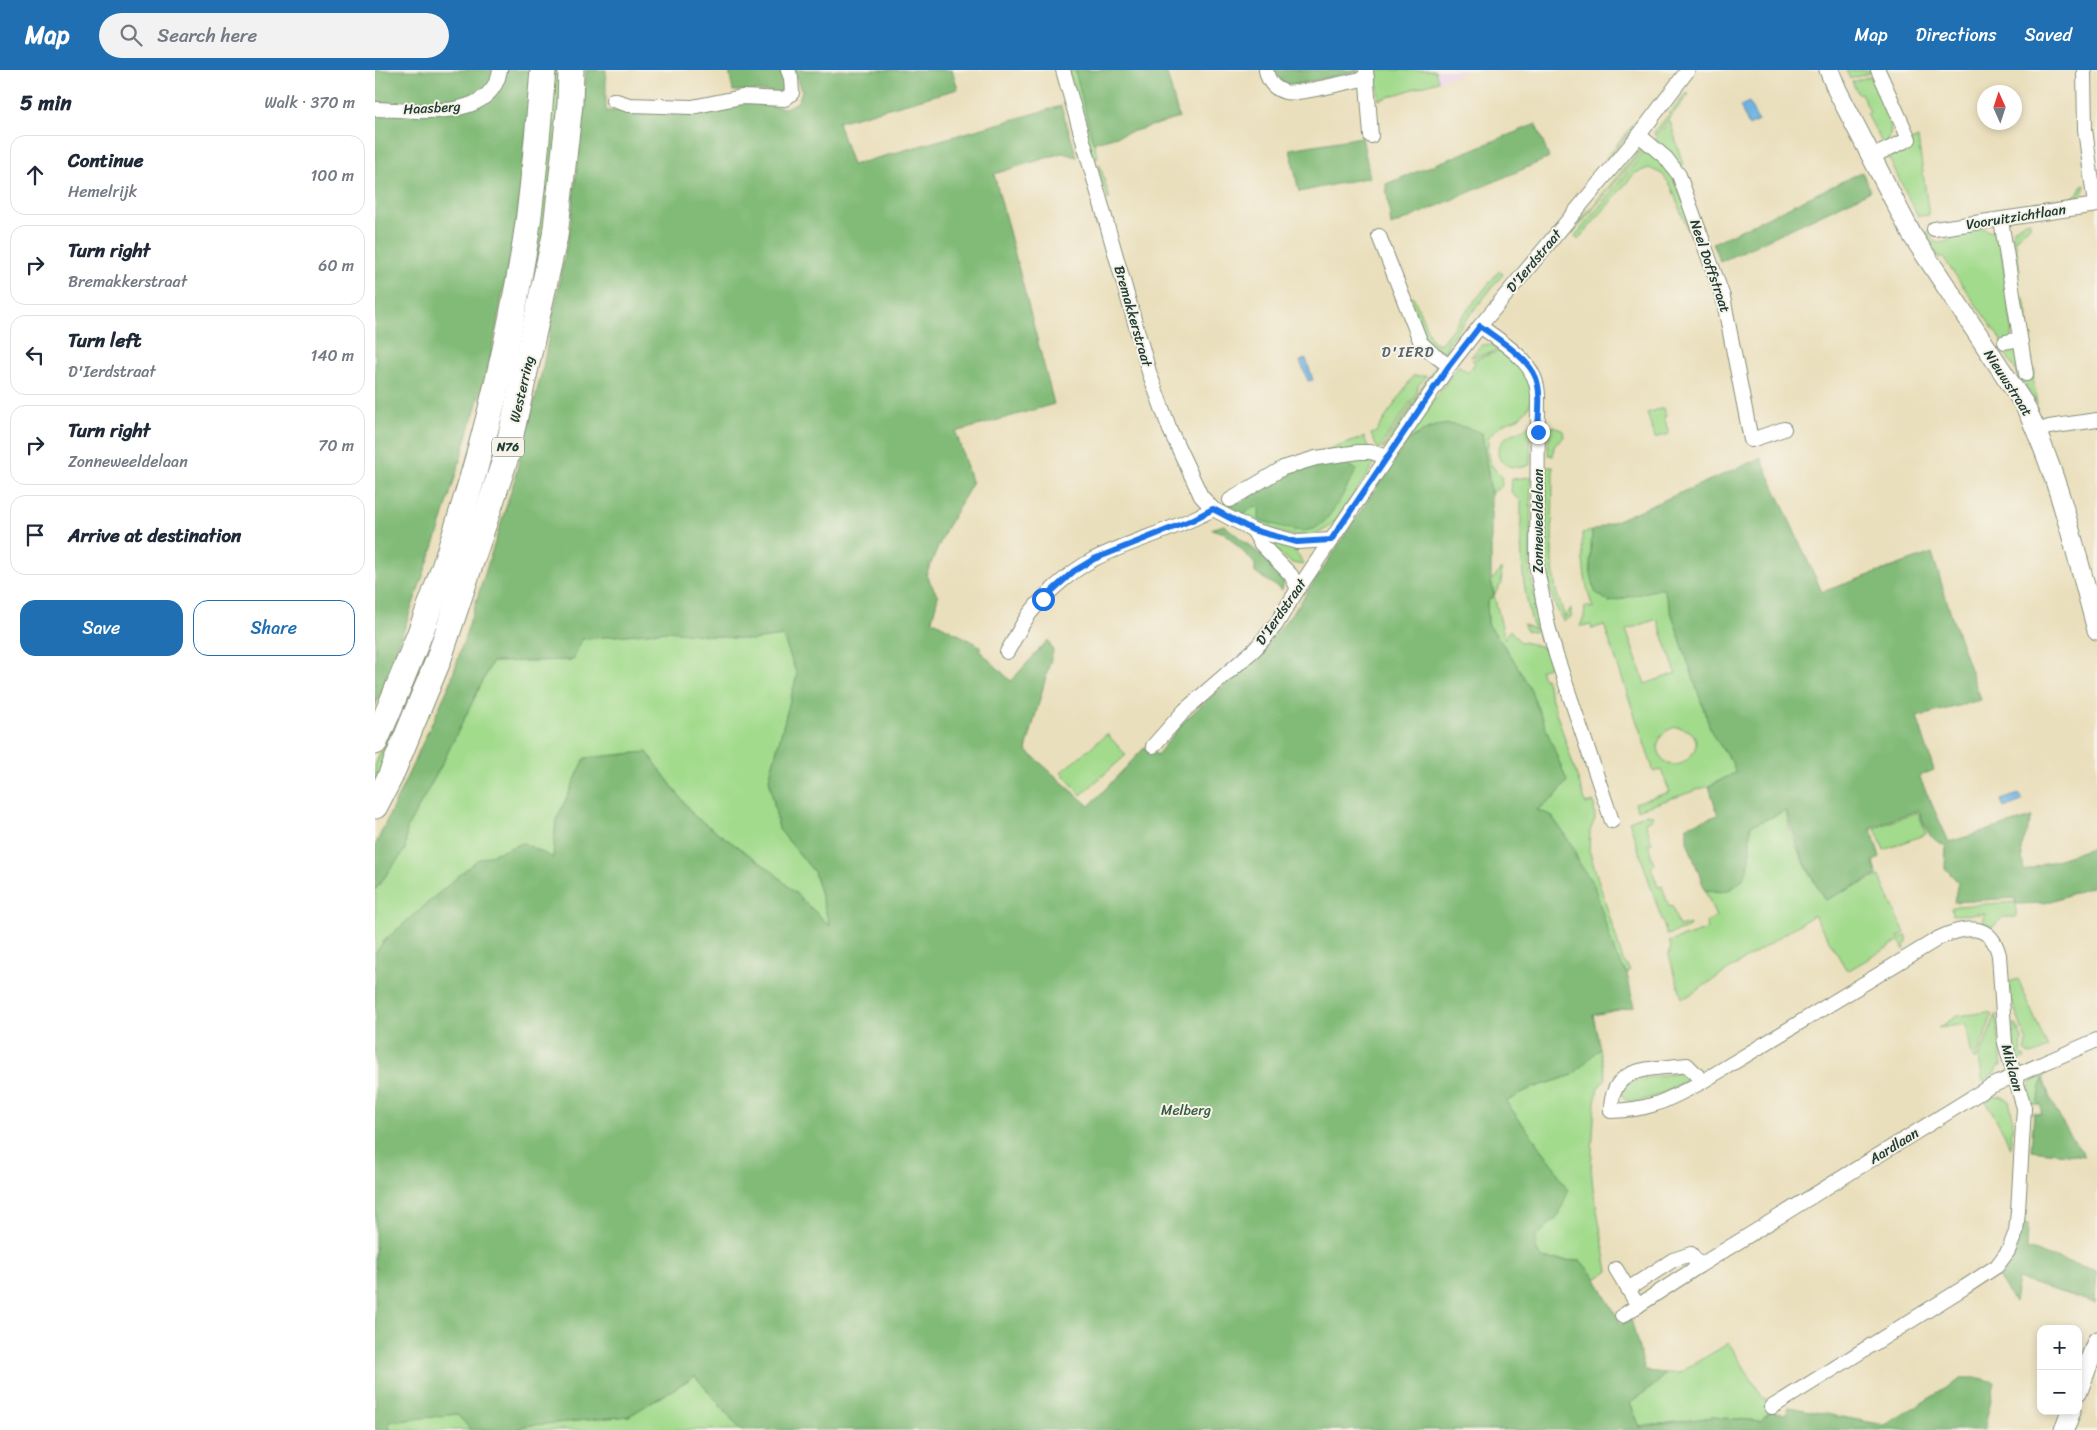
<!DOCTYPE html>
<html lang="en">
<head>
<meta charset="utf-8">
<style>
	body { margin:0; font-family:Sriracha,sans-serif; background:#f2f2f3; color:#1f2937 }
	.controls { position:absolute; right:15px; bottom:15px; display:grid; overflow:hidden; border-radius:10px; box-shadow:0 2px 8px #0003 }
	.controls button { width:45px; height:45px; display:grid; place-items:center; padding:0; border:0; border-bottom:1px solid #e0e1e3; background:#fff; color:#1f2937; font:25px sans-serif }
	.compass { position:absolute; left:1602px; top:15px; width:45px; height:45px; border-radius:50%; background:#fff; box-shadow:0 2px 8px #0003; rotate:357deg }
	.stop { position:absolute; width:15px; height:15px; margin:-11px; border:4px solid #1a73e8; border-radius:50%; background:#fff }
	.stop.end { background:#1a73e8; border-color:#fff; box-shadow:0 1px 5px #0008 }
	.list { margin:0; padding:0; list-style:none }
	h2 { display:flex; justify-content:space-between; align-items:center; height:65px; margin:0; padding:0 20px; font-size:21px }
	h2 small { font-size:16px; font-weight:400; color:#747a83 }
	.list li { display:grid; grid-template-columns:32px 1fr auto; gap:15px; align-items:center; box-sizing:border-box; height:80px; margin:0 10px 10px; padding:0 10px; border:1px solid #e0e1e3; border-radius:15px }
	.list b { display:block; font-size:19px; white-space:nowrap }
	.list p { margin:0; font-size:16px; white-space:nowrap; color:#747a83 }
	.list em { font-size:16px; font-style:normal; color:#747a83 }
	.actions { display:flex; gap:10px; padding:15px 20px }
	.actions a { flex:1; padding:11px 0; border:1px solid #1f6fb2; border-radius:15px; text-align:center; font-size:18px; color:#1f6fb2 }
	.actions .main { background:#1f6fb2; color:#fff }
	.icon { flex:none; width:28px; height:28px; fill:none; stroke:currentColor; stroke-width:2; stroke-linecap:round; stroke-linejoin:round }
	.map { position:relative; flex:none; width:1722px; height:1360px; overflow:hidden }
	header { display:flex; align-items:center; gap:30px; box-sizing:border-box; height:70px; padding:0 25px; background:#1f6fb2; color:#fff }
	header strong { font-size:24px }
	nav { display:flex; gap:28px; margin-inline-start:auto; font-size:18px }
	.search { width:350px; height:45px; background:#f2f2f3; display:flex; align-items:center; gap:12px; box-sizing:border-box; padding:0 18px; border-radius:28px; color:#747a83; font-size:19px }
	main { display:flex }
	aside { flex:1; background:#fff }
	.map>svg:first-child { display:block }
	.built { fill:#ecd1ea }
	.green { fill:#a3db8d; stroke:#618c60; fill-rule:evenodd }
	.forest { fill:#82bb78; stroke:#507c56 }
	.water { fill:#6eb3e4; stroke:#46788c }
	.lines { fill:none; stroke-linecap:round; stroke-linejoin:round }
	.street-casing { stroke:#848e78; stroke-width:16 }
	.secondary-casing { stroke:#848e78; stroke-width:21 }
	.highway-casing { stroke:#848e78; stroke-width:27 }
	.street { stroke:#fff; stroke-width:14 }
	.secondary { stroke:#fff; stroke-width:19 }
	.highway { stroke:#fff; stroke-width:25 }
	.route { stroke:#1a73e8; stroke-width:6 }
	.labels { text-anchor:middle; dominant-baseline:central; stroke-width:4; stroke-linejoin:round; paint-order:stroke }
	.shield { fill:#f7f3e8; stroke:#60746a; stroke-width:1 }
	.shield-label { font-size:12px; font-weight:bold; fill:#1f3d34 }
	.street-label { font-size:14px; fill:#1f3d34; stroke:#f7f3e8 }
	.park-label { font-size:14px; fill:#395d46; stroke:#f7f3e8 }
	.neighbourhood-label { font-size:15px; letter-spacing:1px; fill:#56646f; stroke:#f7f3e8 }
</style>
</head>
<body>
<header>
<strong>Map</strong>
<div class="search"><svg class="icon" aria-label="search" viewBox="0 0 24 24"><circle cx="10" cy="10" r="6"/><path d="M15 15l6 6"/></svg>Search here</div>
<nav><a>Map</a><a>Directions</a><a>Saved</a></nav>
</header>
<main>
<aside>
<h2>5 min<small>Walk · 370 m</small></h2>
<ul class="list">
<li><svg class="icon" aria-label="ahead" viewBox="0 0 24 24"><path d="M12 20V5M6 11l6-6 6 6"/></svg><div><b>Continue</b><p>Hemelrijk</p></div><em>100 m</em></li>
<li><svg class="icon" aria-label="right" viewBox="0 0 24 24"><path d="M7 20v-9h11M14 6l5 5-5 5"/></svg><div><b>Turn right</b><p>Bremakkerstraat</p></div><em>60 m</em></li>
<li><svg class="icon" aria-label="left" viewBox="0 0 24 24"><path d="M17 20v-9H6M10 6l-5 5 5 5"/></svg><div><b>Turn left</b><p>D'Ierdstraat</p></div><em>140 m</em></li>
<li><svg class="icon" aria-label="right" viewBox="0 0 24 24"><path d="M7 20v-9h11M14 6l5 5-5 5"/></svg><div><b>Turn right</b><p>Zonneweeldelaan</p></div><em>70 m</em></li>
<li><svg class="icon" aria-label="arrive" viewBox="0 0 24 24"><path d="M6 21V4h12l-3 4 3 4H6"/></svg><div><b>Arrive at destination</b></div></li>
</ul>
<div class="actions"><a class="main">Save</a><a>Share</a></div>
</aside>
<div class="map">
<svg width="1722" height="1360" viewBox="0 0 1722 1360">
	<rect width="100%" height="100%" fill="#f7f3e8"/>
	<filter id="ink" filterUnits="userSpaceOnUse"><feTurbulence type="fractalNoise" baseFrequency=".02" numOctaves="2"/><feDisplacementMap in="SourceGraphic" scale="10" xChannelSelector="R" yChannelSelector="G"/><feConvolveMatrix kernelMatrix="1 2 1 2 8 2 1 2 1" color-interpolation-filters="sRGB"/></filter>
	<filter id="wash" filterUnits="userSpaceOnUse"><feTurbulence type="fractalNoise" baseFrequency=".0096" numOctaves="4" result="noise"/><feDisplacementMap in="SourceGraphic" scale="20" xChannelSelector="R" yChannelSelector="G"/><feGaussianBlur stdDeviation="1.12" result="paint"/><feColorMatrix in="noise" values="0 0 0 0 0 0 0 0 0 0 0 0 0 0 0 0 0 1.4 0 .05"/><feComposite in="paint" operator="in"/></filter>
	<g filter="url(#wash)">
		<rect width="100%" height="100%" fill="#eadfbc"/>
		<!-- built -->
		<polygon class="built" points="1060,0 1095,0 1063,11"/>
		<!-- green -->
		<g class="green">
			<polygon points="177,0 187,0 173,139 123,381 84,510 0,718 0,695 23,643 78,496"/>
			<polygon points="694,0 700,0 723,88 720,89 717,86"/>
			<polygon points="1001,0 1060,0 1063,11 1004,30"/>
			<polygon points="1471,0 1500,0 1500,1 1475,9"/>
			<polygon points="1502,4 1514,38 1512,42 1516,59 1513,75 1509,77 1492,44 1495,42 1486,23 1483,24 1477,12"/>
			<polygon points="1312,23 1314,24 1280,66 1279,62"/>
			<polygon points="1262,50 1264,51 1232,90 1231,88"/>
			<polygon points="1295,51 1308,95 1304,97 1280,69"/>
			<polygon points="1543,68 1554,145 1543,146 1511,83"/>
			<polygon points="1265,79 1269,79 1197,164 1196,162"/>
			<path d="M1271 80C1301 98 1309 135 1321 166L1316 168 1296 116 1287 104 1274 98 1260 103 1203 170 1200 166Z"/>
			<polygon points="722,95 725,95 735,129 732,129"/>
			<path d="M1710 115C1706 138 1678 136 1660 139L1659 135C1674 133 1702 134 1706 116Z"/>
			<path d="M1655 151V156L1640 169 1645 202H1640C1637 180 1626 157 1655 151Z"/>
			<path d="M1605 157 1619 163 1625 172 1637 258 1636 265 1654 301 1660 300 1658 307 1662 335 1628 280V275L1626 270 1567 186 1564 188 1550 163 1553 162C1562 185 1578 165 1589 161 1594 159 1600 159 1605 157Z"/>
			<polygon points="1124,201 1128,204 1074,271 1071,281 1059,279 1054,276 1033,229 1038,226 1057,271 1065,274"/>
			<polygon points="1649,228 1656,276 1651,277 1644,229"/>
			<polygon points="1114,274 1124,279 1116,283 1096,287 1106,275"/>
			<path d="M1126 281C1145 294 1171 323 1147 345 1142 350 1135 350 1130 353 1124 356 1119 362 1114 366 1111 385 1112 392 1126 406L1127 416 1116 423 1107 363 1055 357 1032 371 1083 295 1093 302 1100 293 1097 290Z"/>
			<polygon points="1062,294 1062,301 1012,376 1006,380 1045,322 1046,318"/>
			<polygon points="1038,306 1051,306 1043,316 1042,323 1003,380 996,364 1001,362"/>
			<polygon points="1288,338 1291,346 1289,347 1294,364 1280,368 1272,343"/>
			<path d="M1156 353 1155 395C1135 403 1114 390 1127 372 1134 361 1148 363 1156 353Z"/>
			<polygon points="1180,356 1188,361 1189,367 1179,376 1178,386 1173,385 1174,358"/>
			<polygon points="989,367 994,379 945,383"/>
			<path d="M959 388H998L999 395 958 454C950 460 940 466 930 466 911 467 869 451 853 441L880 436 884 437Z"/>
			<path d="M1172 397H1178L1177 489 1181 521 1190 547 1196 538V547L1188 551C1184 543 1179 534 1177 526 1165 487 1172 437 1172 397Z"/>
			<path d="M1156 407 1155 504 1166 551 1163 559 1158 562 1152 561 1148 554 1159 559C1145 512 1146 480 1146 431L1136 422 1137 409Z"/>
			<path d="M1217 461 1215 499 1235 532 1288 517 1337 664 1361 698 1360 703 1334 716 1262 740 1260 733 1295 722 1286 700 1279 702 1229 555 1217 559 1216 555 1205 556 1209 547 1210 536 1218 538C1209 513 1207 489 1207 463ZM1282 549 1301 603 1270 614 1251 560ZM1302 657C1348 664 1298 720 1284 682 1280 669 1290 659 1302 657Z"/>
			<path d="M891 469C907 474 923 476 928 495L917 493 891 473Z"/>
			<polygon points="1126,499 1127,513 1119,525 1130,569 1135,560 1144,571 1168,577 1176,596 1165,600 1168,608 1170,608 1211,734 1219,732 1220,749 1215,761 1214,780 1248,890 1255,900 1252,904 1240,884 1198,777 1176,745 1161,740 1180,727 1137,587 1113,554 1112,532 1119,525 1116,511"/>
			<polygon points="293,561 377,570 408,566 422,605 394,709 404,759 439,802 456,857 397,801 319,746 272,682 210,688 181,751 178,788 102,790 9,871 0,884 0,820 30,780 32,758 65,698 117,592 198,590 207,569"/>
			<polygon points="732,664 751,685 706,725 686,702"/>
			<path d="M1411 741C1415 772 1434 801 1448 828L1452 829 1504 806 1530 863 1523 867 1524 869 1532 865V873L1529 875 1530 879 1529 880 1524 871 1474 900 1471 899 1439 845 1313 926 1307 928 1294 885 1296 876 1294 872 1333 859 1331 852 1341 847 1330 820 1350 821 1374 796 1375 756Z"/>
			<polygon points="1543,742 1551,764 1509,780 1500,758"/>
			<polygon points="1272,744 1277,745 1279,748 1270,752 1277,773 1273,774 1279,795 1276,797 1283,817 1287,816 1294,837 1297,836 1304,857 1315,854 1313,858 1292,865 1254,751"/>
			<polygon points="1641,832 1641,847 1628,847 1618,857 1608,853 1610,844 1577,845 1576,838 1581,836"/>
			<polygon points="1643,909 1673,978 1657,985 1652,983 1650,980 1652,972 1635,926 1634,912"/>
			<polygon points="1614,942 1617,945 1601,990 1597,986 1591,954 1563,958 1582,946"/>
			<polygon points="1621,944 1627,996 1623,996 1620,1002 1608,1011 1604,989"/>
			<polygon points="1639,954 1641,954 1647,969 1646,983 1650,988 1642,991 1633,964 1639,963"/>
			<polygon points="1225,978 1231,1008 1223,1018 1220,1032 1216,1098 1218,1118 1233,1201 1221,1209 1206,1191 1167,1189 1161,1179 1160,1167 1184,1145 1177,1093 1131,1032 1152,1020 1198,1005"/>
			<path d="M1303 1002 1312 1009C1301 1017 1271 1032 1257 1032 1251 1031 1248 1027 1245 1022L1253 1012Z"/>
			<polygon points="1670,1004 1662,1035 1658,1034 1653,1019 1657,1011"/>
			<polygon points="1626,1026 1634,1031 1638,1048 1635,1079 1630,1065 1611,1031 1616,1028"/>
			<polygon points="1354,1273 1388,1328 1391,1329 1396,1341 1385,1351 1338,1347 1265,1357 1255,1333 1281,1314 1291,1303 1304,1303"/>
			<polygon points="320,1306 366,1360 142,1360 149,1356 254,1346"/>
			<polygon points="82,1344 96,1360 15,1360 13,1352"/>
		</g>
		<!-- forest -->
		<g class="forest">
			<polygon points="0,0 158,0 144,137 116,286 64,461 7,621 0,637"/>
			<path d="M211 0H231V41L318 40 365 31 410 38 423 32 427 21 419 0H577L583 19 463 52 477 95 686 36 702 87 687 83 619 104 679 334 581 362 597 414 571 459 551 505 563 526 557 550 605 576V581L636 611 673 570 678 581 651 680 714 736 771 676 782 685 810 650 888 580 925 533 1032 371C1064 351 1072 350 1107 363L1116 423V511L1119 525 1112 532 1113 554 1137 587 1154 616 1192 711 1180 727 1162 740 1176 745 1198 777 1201 788 1219 815 1240 884 1252 904 1259 937 1218 945 1225 978 1198 1005 1152 1020 1131 1032 1177 1093 1193 1121 1184 1145 1161 1167V1179L1167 1189 1206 1191 1221 1209 1246 1254 1256 1249 1270 1301 1291 1303 1281 1314 1255 1333 1265 1357 1338 1347 1385 1351 1396 1341 1411 1344 1414 1337 1510 1355 1588 1308H1605L1620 1312 1609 1360H366L320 1306 254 1346 149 1356 142 1360H96L82 1344 14 1352 15 1360H0V884L9 871 102 790 148 773 178 788 181 751 210 688 272 682 319 746 397 801 455 856 439 802 404 759 394 709 422 605 408 566 377 570 293 561 207 569 198 590 117 592 65 698 32 758 30 780 0 820V776L75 614 138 415 168 297 195 157 208 45Z"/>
			<polygon points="354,0 404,0 409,13 405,23 382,21 358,21"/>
			<polygon points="700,0 791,0 804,48 718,73"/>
			<polygon points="899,0 983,0 983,1 920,15 908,14"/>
			<polygon points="1161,54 1174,88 1016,156 1011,114"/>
			<polygon points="987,67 995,107 924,122 915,79"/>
			<polygon points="1487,102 1496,121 1345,192 1338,173"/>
			<path d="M959 388 982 400C972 415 956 453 938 459 922 465 900 454 884 450V437L880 436 867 446 853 441 854 435 910 400Z"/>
			<path d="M1386 388 1447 522 1557 483 1581 560 1606 630 1542 647 1559 700 1544 706 1574 772 1657 747 1646 778 1649 801 1722 776V815L1670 833 1641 834 1640 828 1579 832 1583 812 1570 798 1571 776C1551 767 1552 759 1543 740L1496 758 1505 787 1498 792 1502 805 1451 830 1448 828 1426 785 1411 741 1375 756C1374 780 1380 812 1350 821 1345 823 1336 820 1330 820L1312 771V756L1343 745 1334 716 1360 703 1358 693 1337 664 1288 518 1234 532 1220 522 1215 499 1217 461Z"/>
			<polygon points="849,455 902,498 909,512 907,520 880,503 880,494 850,463 836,459"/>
			<path d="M1668 1008C1679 1041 1690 1059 1710 1086L1656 1080 1659 1043 1666 1044V1035H1662Z"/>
			<polygon points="1648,1152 1653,1154 1652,1179 1722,1201 1720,1233 1643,1209 1639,1232 1621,1204"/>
		</g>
		<!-- water -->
		<g class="water">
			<polygon points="1374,32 1383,51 1374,56 1365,36"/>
			<polygon points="931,289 938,310 933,311 925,291"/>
			<polygon points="1644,724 1647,731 1629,738 1626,730"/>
		</g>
	</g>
	<g filter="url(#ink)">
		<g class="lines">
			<!-- street casing -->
			<g class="street-casing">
				<g id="street">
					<polyline points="688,0 774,302 795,360 826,426 838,439 878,460 922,472 956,470"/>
					<path d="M891 0C893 11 899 19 910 22 924 25 975 11 992 8"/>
					<polyline points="991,0 996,66"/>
					<polyline points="1709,0 1710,59 1720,135"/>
					<polyline points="238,30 254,35 317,37 367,27 410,29 417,23 416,8 413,0"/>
					<path d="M0 39C39 40 116 53 125 0"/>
					<polyline points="1264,65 1291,88 1304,105 1313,130 1348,227 1376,370 1409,359"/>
					<polyline points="1496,87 1534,69 1503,0"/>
					<polyline points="1626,150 1651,304"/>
					<polyline points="1559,159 1722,135"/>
					<polyline points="1004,166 1046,273 1058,284 1074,296"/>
					<path d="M1105 256C1129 274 1162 292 1163 325L1162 499 1173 556 1181 585 1237 751"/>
					<polyline points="1630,272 1645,269"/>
					<polyline points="1663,361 1674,357 1722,350"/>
					<polyline points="855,430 908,398 941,388 984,382 996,382 1012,387"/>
					<polyline points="878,460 886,474 916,505 923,519"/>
					<path d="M632 582C638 572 643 562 649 552 662 530 696 501 719 489 758 470 800 460 838 439"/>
					<polyline points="778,676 810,640 880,579 900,556 923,519 1074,296 1105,256 1264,65 1313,0"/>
					<path d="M1325 1013 1322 1005 1312 995C1275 1000 1236 994 1236 1041 1276 1040 1290 1031 1325 1013L1564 868C1590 856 1616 852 1624 885L1630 973 1649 1038 1643 1141 1641 1162 1633 1181 1622 1196 1590 1217 1397 1337"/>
					<polyline points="1241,1199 1253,1219"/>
					<polyline points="1263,1236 1253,1219 1298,1190 1316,1184 1324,1196"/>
					<polyline points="1247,1246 1324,1196 1614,1017 1722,970"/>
				</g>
			</g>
			<!-- secondary casing -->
			<g class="secondary-casing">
				<g id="secondary">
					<path d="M1454 0 1462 20 1537 165 1649 334C1684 405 1701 484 1722 560"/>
					<polyline points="1703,1321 1722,1271"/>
					<polyline points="1689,1360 1696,1341"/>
				</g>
			</g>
			<!-- highway casing -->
			<g class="highway-casing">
				<g id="highway">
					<path d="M0 672C26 612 51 551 72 489 106 387 133 280 150 173 159 117 163 57 168 0"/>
					<polyline points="0,736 15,707 63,591 131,387 180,166 195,34 196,0"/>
				</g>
			</g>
			<!-- street -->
			<use href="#street" class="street"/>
			<!-- secondary -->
			<use href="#secondary" class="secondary"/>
			<!-- highway -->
			<use href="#highway" class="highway"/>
		</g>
	</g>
	<g class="lines" filter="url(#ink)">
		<!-- route -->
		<path class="route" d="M668 529 699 501 719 489 817 450 838 439 878 460 922 472 956 470 1074 296 1105 256C1121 268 1154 288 1161 308 1167 324 1163 346 1163 362"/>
	</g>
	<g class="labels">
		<!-- shield labels -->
		<rect class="shield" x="117" y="367.5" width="32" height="19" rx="4"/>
		<g class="shield-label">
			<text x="133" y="377">N76</text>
		</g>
		<!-- street labels -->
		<g class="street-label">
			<text transform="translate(57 38) rotate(-3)">Haasberg</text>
			<text transform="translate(1641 147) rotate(-9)">Vooruitzichtlaan</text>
			<text transform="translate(1159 191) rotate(-50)">D'Ierdstraat</text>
			<text transform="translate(1335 196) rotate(71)">Neel Doffstraat</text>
			<text transform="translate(758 246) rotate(74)">Bremakkerstraat</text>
			<text transform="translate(1633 313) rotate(57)">Nieuwstraat</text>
			<text transform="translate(147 319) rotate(-77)">Westerring</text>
			<text transform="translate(1163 451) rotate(-90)">Zonneweeldelaan</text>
			<text transform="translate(906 542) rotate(-55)">D'Ierdstraat</text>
			<text transform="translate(1637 998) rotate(75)">Miklaan</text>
			<text transform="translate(1519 1076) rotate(-32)">Aardlaan</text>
		</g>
		<!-- park labels -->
		<g class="park-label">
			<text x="811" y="1040">Melberg</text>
		</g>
		<!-- neighbourhood labels -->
		<g class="neighbourhood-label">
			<text x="1033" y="282">D'IERD</text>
		</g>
	</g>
</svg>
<div class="controls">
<button>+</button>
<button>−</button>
</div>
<svg class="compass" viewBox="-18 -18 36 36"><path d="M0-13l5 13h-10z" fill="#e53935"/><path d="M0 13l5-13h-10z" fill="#747a83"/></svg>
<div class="stop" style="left:668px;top:529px"></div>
<div class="stop end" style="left:1163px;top:362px"></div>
</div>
</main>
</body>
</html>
